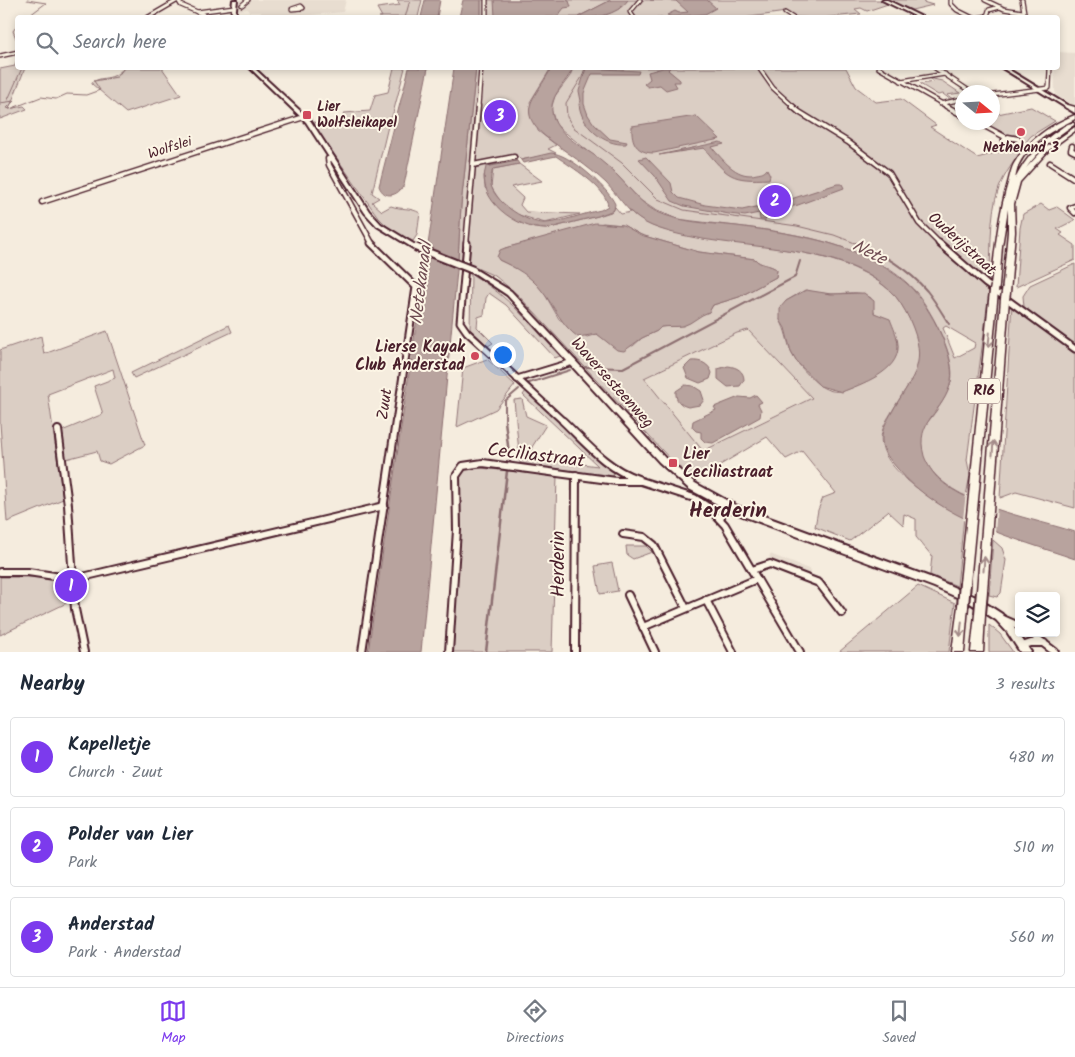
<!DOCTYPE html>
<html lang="en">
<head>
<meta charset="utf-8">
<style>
	body { margin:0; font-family:Kalam,sans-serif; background:#f2f2f3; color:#1f2937 }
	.controls { position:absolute; right:15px; bottom:15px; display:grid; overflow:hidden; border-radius:5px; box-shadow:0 2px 8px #0003 }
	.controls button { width:45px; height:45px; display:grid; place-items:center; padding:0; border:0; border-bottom:1px solid #e0e1e3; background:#fff; color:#1f2937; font:25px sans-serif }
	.compass { position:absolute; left:955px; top:85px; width:45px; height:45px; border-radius:50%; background:#fff; box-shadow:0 2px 8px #0003; rotate:108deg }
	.you { position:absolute; left:502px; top:354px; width:18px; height:18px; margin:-12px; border:4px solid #fff; border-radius:50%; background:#1a73e8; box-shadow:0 0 0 8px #1a73e833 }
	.badge { display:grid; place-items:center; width:32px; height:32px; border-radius:50%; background:#7c3aed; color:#fff; font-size:16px; font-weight:700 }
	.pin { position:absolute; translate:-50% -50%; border:2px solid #fff; box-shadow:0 1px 5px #0006 }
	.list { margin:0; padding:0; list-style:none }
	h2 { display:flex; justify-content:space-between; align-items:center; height:65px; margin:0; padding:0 20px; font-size:21px }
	h2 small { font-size:16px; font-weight:400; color:#747a83 }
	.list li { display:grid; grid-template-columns:32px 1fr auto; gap:15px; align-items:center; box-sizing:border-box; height:80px; margin:0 10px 10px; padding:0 10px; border:1px solid #e0e1e3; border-radius:5px }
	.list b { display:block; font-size:19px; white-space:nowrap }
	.list p { margin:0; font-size:16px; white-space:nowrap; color:#747a83 }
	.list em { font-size:16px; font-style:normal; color:#747a83 }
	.icon { flex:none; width:28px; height:28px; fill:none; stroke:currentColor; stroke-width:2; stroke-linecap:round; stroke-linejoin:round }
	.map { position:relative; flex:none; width:1075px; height:652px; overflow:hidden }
	.search { position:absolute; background:#fff; box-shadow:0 2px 8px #0003; left:15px; right:15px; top:15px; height:55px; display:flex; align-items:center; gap:12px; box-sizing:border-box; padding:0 18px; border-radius:5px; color:#747a83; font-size:19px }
	.sheet { height:335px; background:#fff }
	nav { display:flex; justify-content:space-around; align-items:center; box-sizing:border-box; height:70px; border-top:1px solid #e0e1e3; background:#fff; font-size:14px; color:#747a83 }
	nav a { display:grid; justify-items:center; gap:2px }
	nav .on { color:#7c3aed }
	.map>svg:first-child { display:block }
	.built { fill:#e8ddd0 }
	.green { fill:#dbcec4; stroke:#927678; fill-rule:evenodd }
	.water { fill:#b8a39e; stroke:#8c6e70 }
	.pier { fill:#f5ecde }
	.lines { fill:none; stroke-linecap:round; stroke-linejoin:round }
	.stream-far2 { stroke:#8c6e70; stroke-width:1 }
	.stream-far1 { stroke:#8c6e70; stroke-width:2 }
	.stream { stroke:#8c6e70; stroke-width:2.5 }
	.highway-tunnel { stroke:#d3c3ba; stroke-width:5.5; stroke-dasharray:5.5 3; stroke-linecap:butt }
	.minor-far3-casing { stroke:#4a1f2b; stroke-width:5.5 }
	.minor-far2-casing { stroke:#4a1f2b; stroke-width:7 }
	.minor-far1-casing { stroke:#4a1f2b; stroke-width:9 }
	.minor-casing { stroke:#4a1f2b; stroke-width:10 }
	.major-casing { stroke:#4a1f2b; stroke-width:4 }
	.highway-casing { stroke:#4a1f2b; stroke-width:3 }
	.minor-far3 { stroke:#fcf5e5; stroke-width:3 }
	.minor-far2 { stroke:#fcf5e5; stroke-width:4 }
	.minor-far1 { stroke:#fcf5e5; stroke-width:5 }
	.minor { stroke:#fcf5e5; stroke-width:6 }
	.major { fill:#fcf5e5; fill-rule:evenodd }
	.highway { fill:#fcf5e5; fill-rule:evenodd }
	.major-bridge-casing { stroke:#4a1f2b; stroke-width:10; stroke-linecap:butt }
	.highway-bridge-far1-casing { stroke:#4a1f2b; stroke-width:11; stroke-linecap:butt }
	.highway-bridge-casing { stroke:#4a1f2b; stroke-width:14; stroke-linecap:butt }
	.major-bridge { stroke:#fcf5e5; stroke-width:6 }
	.highway-bridge-far1 { stroke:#fcf5e5; stroke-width:8 }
	.highway-bridge { stroke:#fcf5e5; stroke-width:10 }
	.oneway { stroke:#a38a88 }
	.poi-dot { fill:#d1495b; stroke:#fcf5e5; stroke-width:2 }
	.labels { text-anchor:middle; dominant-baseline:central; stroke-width:4; stroke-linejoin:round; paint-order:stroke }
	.far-poi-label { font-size:14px; font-weight:bold; fill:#4a1f2b; stroke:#fcf5e5; text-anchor:start }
	.far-street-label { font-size:14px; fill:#4a1f2b; stroke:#fcf5e5 }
	.shield { fill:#fcf5e5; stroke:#7f5f63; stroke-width:1 }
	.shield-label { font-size:15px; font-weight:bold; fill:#4a1f2b }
	.street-label { font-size:16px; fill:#4a1f2b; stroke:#fcf5e5 }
	.poi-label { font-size:16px; font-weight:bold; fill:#4a1f2b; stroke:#fcf5e5; text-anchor:end }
	.water-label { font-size:18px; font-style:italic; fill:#704d53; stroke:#fcf5e5 }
	.near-street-label { font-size:19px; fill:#4a1f2b; stroke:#fcf5e5 }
	.near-neighbourhood-label { font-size:21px; font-weight:bold; fill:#4a1f2b; stroke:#fcf5e5 }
</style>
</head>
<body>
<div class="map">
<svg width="1075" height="652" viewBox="0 0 1075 652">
	<rect width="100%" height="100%" fill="#f5ecde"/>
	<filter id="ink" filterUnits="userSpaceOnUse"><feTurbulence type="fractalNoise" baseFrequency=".02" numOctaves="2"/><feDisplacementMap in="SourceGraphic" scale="10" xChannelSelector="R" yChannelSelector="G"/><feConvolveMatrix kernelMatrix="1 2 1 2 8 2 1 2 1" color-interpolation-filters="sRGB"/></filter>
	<g filter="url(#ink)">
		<!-- built -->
		<g class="built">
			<polygon points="240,0 346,0 343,12 289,17 236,18 260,15 261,12 249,12 248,9 238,10"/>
			<polygon points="1058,52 1075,53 1075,106 1057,96 1055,91 1054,68 1058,68"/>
			<polygon points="748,330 812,398 703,452 643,378 737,333"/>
			<polygon points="770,554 811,570 811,577 769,561"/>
		</g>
		<!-- green -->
		<g class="green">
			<polygon points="397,0 422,0 418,17 379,17 382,17 377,8 400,5"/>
			<polygon points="481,0 611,0 578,17 481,18"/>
			<polygon points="628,0 880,0 888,4 867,11 861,8 855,9 861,14 821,18 795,17 786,12 743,18 599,18 619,9"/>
			<polygon points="887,0 926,0 923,2 933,5 912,10"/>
			<polygon points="16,62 17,62 18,68 25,68 9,109 24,106 27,109 0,119 0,69 15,66"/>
			<path d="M124 68H164H162L181 95 126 113 92 84V82C106 75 110 82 124 68Z"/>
			<polygon points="394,68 405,68 392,117 381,122 341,121 344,113 370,111 375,95 388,92"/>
			<path d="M476 68H551L530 102 538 131 556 145 548 149 556 153 521 160 517 156 512 157 517 161 488 166 484 176 485 188 521 222 534 228 546 229 598 216 611 212 615 207 621 214 631 212C646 227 667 231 686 235 750 248 852 246 897 298 907 311 922 341 920 357 917 375 903 392 894 408 890 415 884 423 882 432 873 467 939 504 964 517L957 586 930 575 932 556 916 537V519L904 514 903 525 888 511 850 541 815 527 818 510 823 498 836 493 802 451 786 459 767 437 695 480 673 462 518 295 495 276 458 260 461 205ZM603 223 623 225 641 235 699 252 755 259C760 266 771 264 777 270L776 277 739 297 713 305 709 312 700 314 689 323 661 327 657 331 642 338 633 346 606 340 597 334 587 337 559 319 543 291 526 273 499 260 505 248ZM805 290C813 292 825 294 833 294 847 294 859 289 871 298L874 313C882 316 885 322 890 328 911 355 886 370 864 382 851 388 839 396 824 388 815 384 795 362 791 352 787 341 786 330 780 320L786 301ZM748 330 812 398 703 451 644 378 737 333Z"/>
			<path d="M573 68H846L856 87 876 102 901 99 936 125 930 127 977 158 1017 147 1023 149C1014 161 1005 173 999 188 988 216 992 260 989 290 983 346 974 403 967 460L970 475 966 496C943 486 912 460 922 430 924 426 928 422 931 418 940 406 947 396 951 382 957 358 931 310 916 292 908 283 897 274 887 268 824 230 749 229 678 219L655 210 640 200 615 173 556 125 551 109 555 96 570 76ZM946 326 975 343 974 348 955 358 943 328Z"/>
			<polygon points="929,78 942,81 960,93 947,95 953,99 951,100 943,94 938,95 920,84 934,82"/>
			<polygon points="1031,107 1055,121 1031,136 1025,143 1015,135 1005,136 980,123 992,122 993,115"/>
			<path d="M316 122 376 123 385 124 388 126 372 193 379 198 372 202 382 211 391 206C402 210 410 207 420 213L417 235 413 241 394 233 378 217 313 124Z"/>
			<polygon points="519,164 542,181 511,187 523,198 520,205 526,212 580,214 545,223 516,214 501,202 491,187 493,169"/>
			<polygon points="1041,204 1049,210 1057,207 1075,220 1057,229 1063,233 1060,235 1075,245 1075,260 1016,287 1020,228 1023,214"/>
			<polygon points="1075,264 1075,346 1024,307 1023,296 1030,285"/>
			<path d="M471 274C510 297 530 324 560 356L555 358 506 305 489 293 486 298 484 315 478 317 477 327 493 343 488 346 470 329Z"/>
			<polygon points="1012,303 1075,351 1075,508 1016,492 1000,498"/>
			<polygon points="229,325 232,332 134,378 131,373"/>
			<polygon points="107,331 145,445 109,464 100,461 97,451 66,459 62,431 103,414 94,386 115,378 113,369 48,394 63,499 7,522 0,423 0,350 41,336 44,354"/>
			<polygon points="487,359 515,385 496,409 457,427 463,368"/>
			<polygon points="526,391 614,471 613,477 520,463 514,400 522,399 526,416 546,425 532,447 535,458 598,466 523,395"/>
			<polygon points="471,467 557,476 552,652 452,652 460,487 459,477 463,470"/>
			<polygon points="993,540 1002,548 1006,560 1001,593 997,597 989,595"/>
			<polygon points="626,546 646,546 652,552 633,559 627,555"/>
			<polygon points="612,563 618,591 600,594 595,566"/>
			<polygon points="0,577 36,577 68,583 71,601 0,635"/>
			<polygon points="918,586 955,603 949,652 839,652"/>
			<polygon points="989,625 1000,634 1013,652 989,652"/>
		</g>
		<!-- water -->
		<g class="water">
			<polygon points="425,0 440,0 437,17 421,17"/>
			<polygon points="463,0 481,0 481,17 459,17"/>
			<polygon points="494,0 566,0 569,1 571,7 564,8 557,17 495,17"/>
			<path d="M611 0H628C616 16 596 18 578 17Z"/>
			<polygon points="650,0 707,0 716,8 705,14 672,17 667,15 675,11 679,13 688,12 676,1"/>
			<path d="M409 68H428L404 185C398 196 384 200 379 186Z"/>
			<polygon points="454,68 476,68 461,205 458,260 421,652 368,652"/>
			<path d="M551 68H573C567 82 550 95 552 111 553 131 579 145 594 155 601 161 609 167 616 174 629 187 639 202 655 211 680 223 710 223 737 226 781 232 826 238 866 257 880 264 893 272 905 282 926 299 956 354 951 381 944 414 914 419 924 456 927 464 933 474 940 480 971 508 1035 519 1075 532V559C1014 538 940 520 897 468 890 460 883 452 882 441 881 430 887 421 892 412 910 379 928 367 913 328 909 317 903 306 896 297 840 235 725 255 652 226 631 218 621 199 606 183 588 166 566 152 546 137 512 109 539 95 551 68Z"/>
			<path d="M586 68 639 71 638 74H592L584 93V104L588 115 594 124 610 139 627 142 626 144C604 146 581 126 579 104L581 101 579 91Z"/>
			<polygon points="663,68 670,68 668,70 680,80 680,82 674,82 677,87 666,90 660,85 648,87 644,84 650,79 648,72"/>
			<path d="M696 116 720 139 654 153C637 153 631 143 632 126Z"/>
			<path d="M720 142 724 144 712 147 714 150C726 163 738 179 757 174 762 173 764 173 767 169L770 175 769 179C731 181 728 177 704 148L659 155Z"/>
			<path d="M551 153C569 153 608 188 615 204L614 210 598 216 546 229C517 229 475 200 486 167L517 161 519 164 493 169C491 175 489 181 492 188 498 204 527 223 544 223 559 223 585 213 601 210L608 206C606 187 571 167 556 156L523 163 521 160Z"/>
			<polygon points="646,157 671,183 673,192 679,198 705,205 742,210 788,200 837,184 842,184 844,188 798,205 765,213 766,220 760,220 759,213 745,216 729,214 684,206 672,201 655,176 639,159"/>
			<path d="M595 223 623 225 641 235 699 252 755 259C760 266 771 264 777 270L776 277 739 297 713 305 709 312C699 315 693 323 683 326 676 327 668 326 661 327L657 331 642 338 624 351 617 350 597 334 578 337C561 325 555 307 542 291 531 276 516 268 499 260L497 257 500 250 505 248Z"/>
			<path d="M806 290 831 294 864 293 874 301V313L890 319C893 327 898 337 898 346 899 372 861 384 842 392L820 386 796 361 791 352 785 328 780 320V308L786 301Z"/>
			<path d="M691 361C701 360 709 364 712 373L710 379 700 383 688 378 684 368Z"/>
			<path d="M728 366C737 367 744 371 744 380L740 386 728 387 718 379V369Z"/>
			<path d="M685 385 693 386 701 391 704 400 700 405 688 407C680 405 675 400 676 391Z"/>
			<polygon points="756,395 762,402 758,404 761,410 760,417 713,443 705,442 701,438 701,432 696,431 692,427 693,421 716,410 714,407 739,397 750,398"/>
		</g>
		<!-- pier -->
		<polygon class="pier" points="966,493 997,505 995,533 963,520"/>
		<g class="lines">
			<!-- stream-far2 -->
			<g class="stream-far2">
				<polyline points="26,18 46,3 27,0"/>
				<polyline points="405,18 410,0"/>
				<polyline points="18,24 13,31 18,43"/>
				<polyline points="585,68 582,77 566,103 567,117 573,127 622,163 658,199 684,210 797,226 834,235 860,245"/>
				<polyline points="7,102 22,68"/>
				<polyline points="0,103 14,101 7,108 10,109 41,97 56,99 67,94 86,95 100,90 94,81 117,77 124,68"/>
			</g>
			<!-- stream-far1 -->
			<g class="stream-far1">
				<path d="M856 243C882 253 909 270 927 291 935 301 942 313 949 324"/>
				<polyline points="585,367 623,368 795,277 800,261"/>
				<polyline points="526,384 570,370"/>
				<polyline points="505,422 505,401 519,389"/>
			</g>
			<!-- stream -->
			<g class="stream">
				<polyline points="505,421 510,462"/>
				<polyline points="486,652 507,471"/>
			</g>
			<!-- highway-tunnel -->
			<polyline class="highway-tunnel" points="1069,123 1075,121"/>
			<!-- minor-far3 casing -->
			<g class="minor-far3-casing">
				<g id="minor-far3">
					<polyline points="178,0 181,5 211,18"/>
					<polyline points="486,0 486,18"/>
					<polyline points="951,0 951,4 957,10 973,18"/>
					<polyline points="985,0 1004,9 1023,12"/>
					<polyline points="1022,0 1025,18"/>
					<polyline points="242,5 248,0"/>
					<polygon points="301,6 303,8 292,9"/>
					<polyline points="197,12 234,7"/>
					<polyline points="785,13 793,18"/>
					<polyline points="147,18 178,0"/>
					<polyline points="634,18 630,12 640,0"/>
					<polyline points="977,18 987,16 989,10 1000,7"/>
					<polyline points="0,56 18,52"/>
					<polyline points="759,68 773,88 794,107"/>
					<polyline points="879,68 948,107"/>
					<polyline points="935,68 971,92"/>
					<polyline points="901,81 945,74"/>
					<polyline points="992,95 1049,88 1050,68"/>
					<polyline points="940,104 962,99"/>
					<polyline points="478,107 481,68"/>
				</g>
			</g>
			<!-- minor-far2 casing -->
			<g class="minor-far2-casing">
				<g id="minor-far2">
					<polyline points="792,106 799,112 848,142 889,173 919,223 941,245"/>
					<polyline points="946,106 962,115"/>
					<polyline points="977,122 1005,137"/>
					<path d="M1008 137 1018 139 1022 144C1015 147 1009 145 1004 140Z"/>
					<polyline points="1072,146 1071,150 1075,152"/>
					<polyline points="332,158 328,159 329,165 373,245"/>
					<polyline points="1050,163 1075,179"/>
					<polyline points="473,165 514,157"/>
					<polyline points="42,202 304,117"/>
					<polyline points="1075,206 1070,208 1075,213"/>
					<polyline points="466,245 478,106"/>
				</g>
			</g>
			<!-- minor-far1 casing -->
			<g class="minor-far1-casing">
				<g id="minor-far1">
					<polyline points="371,243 416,287 396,422"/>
					<polyline points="467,243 460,322 467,332 564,422"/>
					<polyline points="939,243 986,284 1075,349"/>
					<polyline points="517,379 573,362"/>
				</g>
			</g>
			<!-- minor casing -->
			<g class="minor-casing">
				<g id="minor">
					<path d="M563 421C586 443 607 469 638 479"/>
					<polyline points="58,430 68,505 75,609 84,652"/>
					<polyline points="720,519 726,504"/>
					<polyline points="623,534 644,537 654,545 686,608"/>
					<polyline points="752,570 770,564 819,583 842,613"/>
					<polyline points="0,572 28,572 74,579 384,506"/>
					<polyline points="628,595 655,652"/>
					<polyline points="706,600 733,652"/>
					<polyline points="1003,619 1019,626"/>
					<polyline points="643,627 757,579"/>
					<polyline points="1030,633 1055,652"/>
					<polyline points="1022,646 1031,643 1044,643"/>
					<polyline points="362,652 396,421"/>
					<polyline points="449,652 457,530 456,476 463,466 483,463 616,481 641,481 694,498 708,507 725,525 800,652"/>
					<polyline points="575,652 576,475"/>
				</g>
			</g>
			<!-- major casing -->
			<g class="major-casing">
				<g id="major">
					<polygon points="233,0 237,0 235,18 231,18"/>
					<polygon points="882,0 887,0 924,18 919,18"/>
					<polygon points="250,68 254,68 310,120 369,211 381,224 417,246 418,247 417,248 413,248 377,226 365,213 306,122"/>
					<polygon points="1002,68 1006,68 1075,110 1075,113"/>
					<polygon points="473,268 511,291 665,458 695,483 737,506 935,579 976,597 1002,614 1013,626 1031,652 1020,652 1007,632 996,620 970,603 934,587 732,512 689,489 659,462 507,295 471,271 470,270"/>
				</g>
			</g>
			<!-- highway casing -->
			<g class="highway-casing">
				<g id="highway">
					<polygon points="1068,105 1075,107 1075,111 1066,108 1065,107"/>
					<path d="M1075 115V119C1055 129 1030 142 1019 164 1017 169 1016 174 1015 179 1025 159 1040 142 1060 129 1064 126 1068 123 1074 123V125C1055 137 1039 150 1026 168L1045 148 1075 127V131L1049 150 1020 182 1014 204 1015 232 1010 293 1009 295H1003L1002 293 1008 232V209L1002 246 999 286 995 289 991 286C995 251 998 217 1008 183 1010 176 1011 168 1015 162 1028 140 1052 124 1075 115Z"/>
					<polygon points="994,288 998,291 970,583 969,587 965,588 961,587 960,583 990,291"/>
					<polygon points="1005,296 1009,299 987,591 986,595 982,596 978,595 977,591 1001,299"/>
					<polygon points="963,601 967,602 968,606 964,652 952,652 958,606 959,602"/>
					<polygon points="980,609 984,610 985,614 983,652 971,652 975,614 976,610"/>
				</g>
			</g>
			<!-- minor-far3 -->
			<use href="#minor-far3" class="minor-far3"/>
			<!-- minor-far2 -->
			<use href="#minor-far2" class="minor-far2"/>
			<!-- minor-far1 -->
			<use href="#minor-far1" class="minor-far1"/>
			<!-- minor -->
			<use href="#minor" class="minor"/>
			<!-- major -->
			<use href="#major" class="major"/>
			<!-- highway -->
			<use href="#highway" class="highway"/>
			<!-- major-bridge casing -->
			<g class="major-bridge-casing">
				<polyline id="major-bridge" points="415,247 473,270"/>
			</g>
			<!-- highway-bridge-far1 casing -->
			<g class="highway-bridge-far1-casing">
				<g id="highway-bridge-far1">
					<polyline points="994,291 995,286"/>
					<polyline points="1005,299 1006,293"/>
				</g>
			</g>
			<!-- highway-bridge casing -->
			<g class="highway-bridge-casing">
				<g id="highway-bridge">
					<polyline points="963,606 965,583"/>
					<polyline points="980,614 982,591"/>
				</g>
			</g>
			<!-- major-bridge -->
			<use href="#major-bridge" class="major-bridge"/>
			<!-- highway-bridge-far1 -->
			<use href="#highway-bridge-far1" class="highway-bridge-far1"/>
			<!-- highway-bridge -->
			<use href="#highway-bridge" class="highway-bridge"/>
		</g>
		<!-- one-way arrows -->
		<defs><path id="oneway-shaft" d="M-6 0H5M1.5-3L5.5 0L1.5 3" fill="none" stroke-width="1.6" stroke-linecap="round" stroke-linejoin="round" transform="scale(1.25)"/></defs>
		<g class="oneway">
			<use href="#oneway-shaft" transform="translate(989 340) rotate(96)"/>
			<use href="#oneway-shaft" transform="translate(993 448) rotate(-86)"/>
			<use href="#oneway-shaft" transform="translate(984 564) rotate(-86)"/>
			<use href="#oneway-shaft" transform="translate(961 629) rotate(96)"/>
		</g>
	</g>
	<!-- markers -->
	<g class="poi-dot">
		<rect x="302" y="110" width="10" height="10" rx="2.5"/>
		<circle cx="1021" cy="132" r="5"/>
		<circle cx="475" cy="356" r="5"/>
		<rect x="668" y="458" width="10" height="10" rx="2.5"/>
	</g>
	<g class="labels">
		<!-- far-poi labels -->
		<g class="far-poi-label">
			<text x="317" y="107">Lier<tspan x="317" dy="16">Wolfsleikapel</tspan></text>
			<text x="1021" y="148" text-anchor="middle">Netheland 3</text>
		</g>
		<!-- far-street labels -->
		<g class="far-street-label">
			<text transform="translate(170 148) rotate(-18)">Wolfslei</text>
		</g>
		<!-- shield labels -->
		<rect class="shield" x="968" y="378.5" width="32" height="25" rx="4"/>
		<g class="shield-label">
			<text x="984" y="391">R16</text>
		</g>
		<!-- street labels -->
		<g class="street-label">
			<text transform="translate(962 244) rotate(42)">Ouderijstraat</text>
			<text transform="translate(612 383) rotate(48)">Waversesteenweg</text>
			<text transform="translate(385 404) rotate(-82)">Zuut</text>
		</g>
		<!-- poi labels -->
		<g class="poi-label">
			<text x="465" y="347">Lierse Kayak<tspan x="465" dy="18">Club Anderstad</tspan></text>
			<text x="683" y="454" text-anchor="start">Lier<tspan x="683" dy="18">Ceciliastraat</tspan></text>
		</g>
		<!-- water labels -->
		<g class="water-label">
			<text transform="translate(869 253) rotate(27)">Nete</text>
			<text transform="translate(422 283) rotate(-83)">Netekanaal</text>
		</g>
		<!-- near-street labels -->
		<g class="near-street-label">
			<text transform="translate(536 456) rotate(7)">Ceciliastraat</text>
			<text transform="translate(559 564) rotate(-90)">Herderin</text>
		</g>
		<!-- near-neighbourhood labels -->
		<g class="near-neighbourhood-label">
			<text x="728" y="511">Herderin</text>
		</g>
	</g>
</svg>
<div class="controls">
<button><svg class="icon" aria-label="layers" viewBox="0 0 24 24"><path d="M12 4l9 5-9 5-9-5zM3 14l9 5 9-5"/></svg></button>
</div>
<svg class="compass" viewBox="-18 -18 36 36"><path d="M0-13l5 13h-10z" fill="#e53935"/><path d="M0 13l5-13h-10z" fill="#747a83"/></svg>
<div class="you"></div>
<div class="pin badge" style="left:71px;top:586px">1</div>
<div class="pin badge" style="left:775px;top:201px">2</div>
<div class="pin badge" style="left:500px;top:116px">3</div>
<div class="search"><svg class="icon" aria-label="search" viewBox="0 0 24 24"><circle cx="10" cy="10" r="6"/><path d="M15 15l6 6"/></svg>Search here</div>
</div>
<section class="sheet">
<h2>Nearby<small>3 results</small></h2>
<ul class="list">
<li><span class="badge">1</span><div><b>Kapelletje</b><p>Church · Zuut</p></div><em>480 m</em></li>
<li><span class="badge">2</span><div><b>Polder van Lier</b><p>Park</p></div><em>510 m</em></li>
<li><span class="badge">3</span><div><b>Anderstad</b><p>Park · Anderstad</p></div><em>560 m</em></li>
</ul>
</section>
<nav>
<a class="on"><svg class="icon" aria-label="map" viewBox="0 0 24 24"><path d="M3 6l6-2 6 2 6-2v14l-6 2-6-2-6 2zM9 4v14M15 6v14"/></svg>Map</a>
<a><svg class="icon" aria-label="directions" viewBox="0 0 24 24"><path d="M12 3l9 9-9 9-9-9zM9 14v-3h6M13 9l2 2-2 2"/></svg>Directions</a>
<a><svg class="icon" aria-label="saved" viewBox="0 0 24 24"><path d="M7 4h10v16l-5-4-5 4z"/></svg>Saved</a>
</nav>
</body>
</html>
